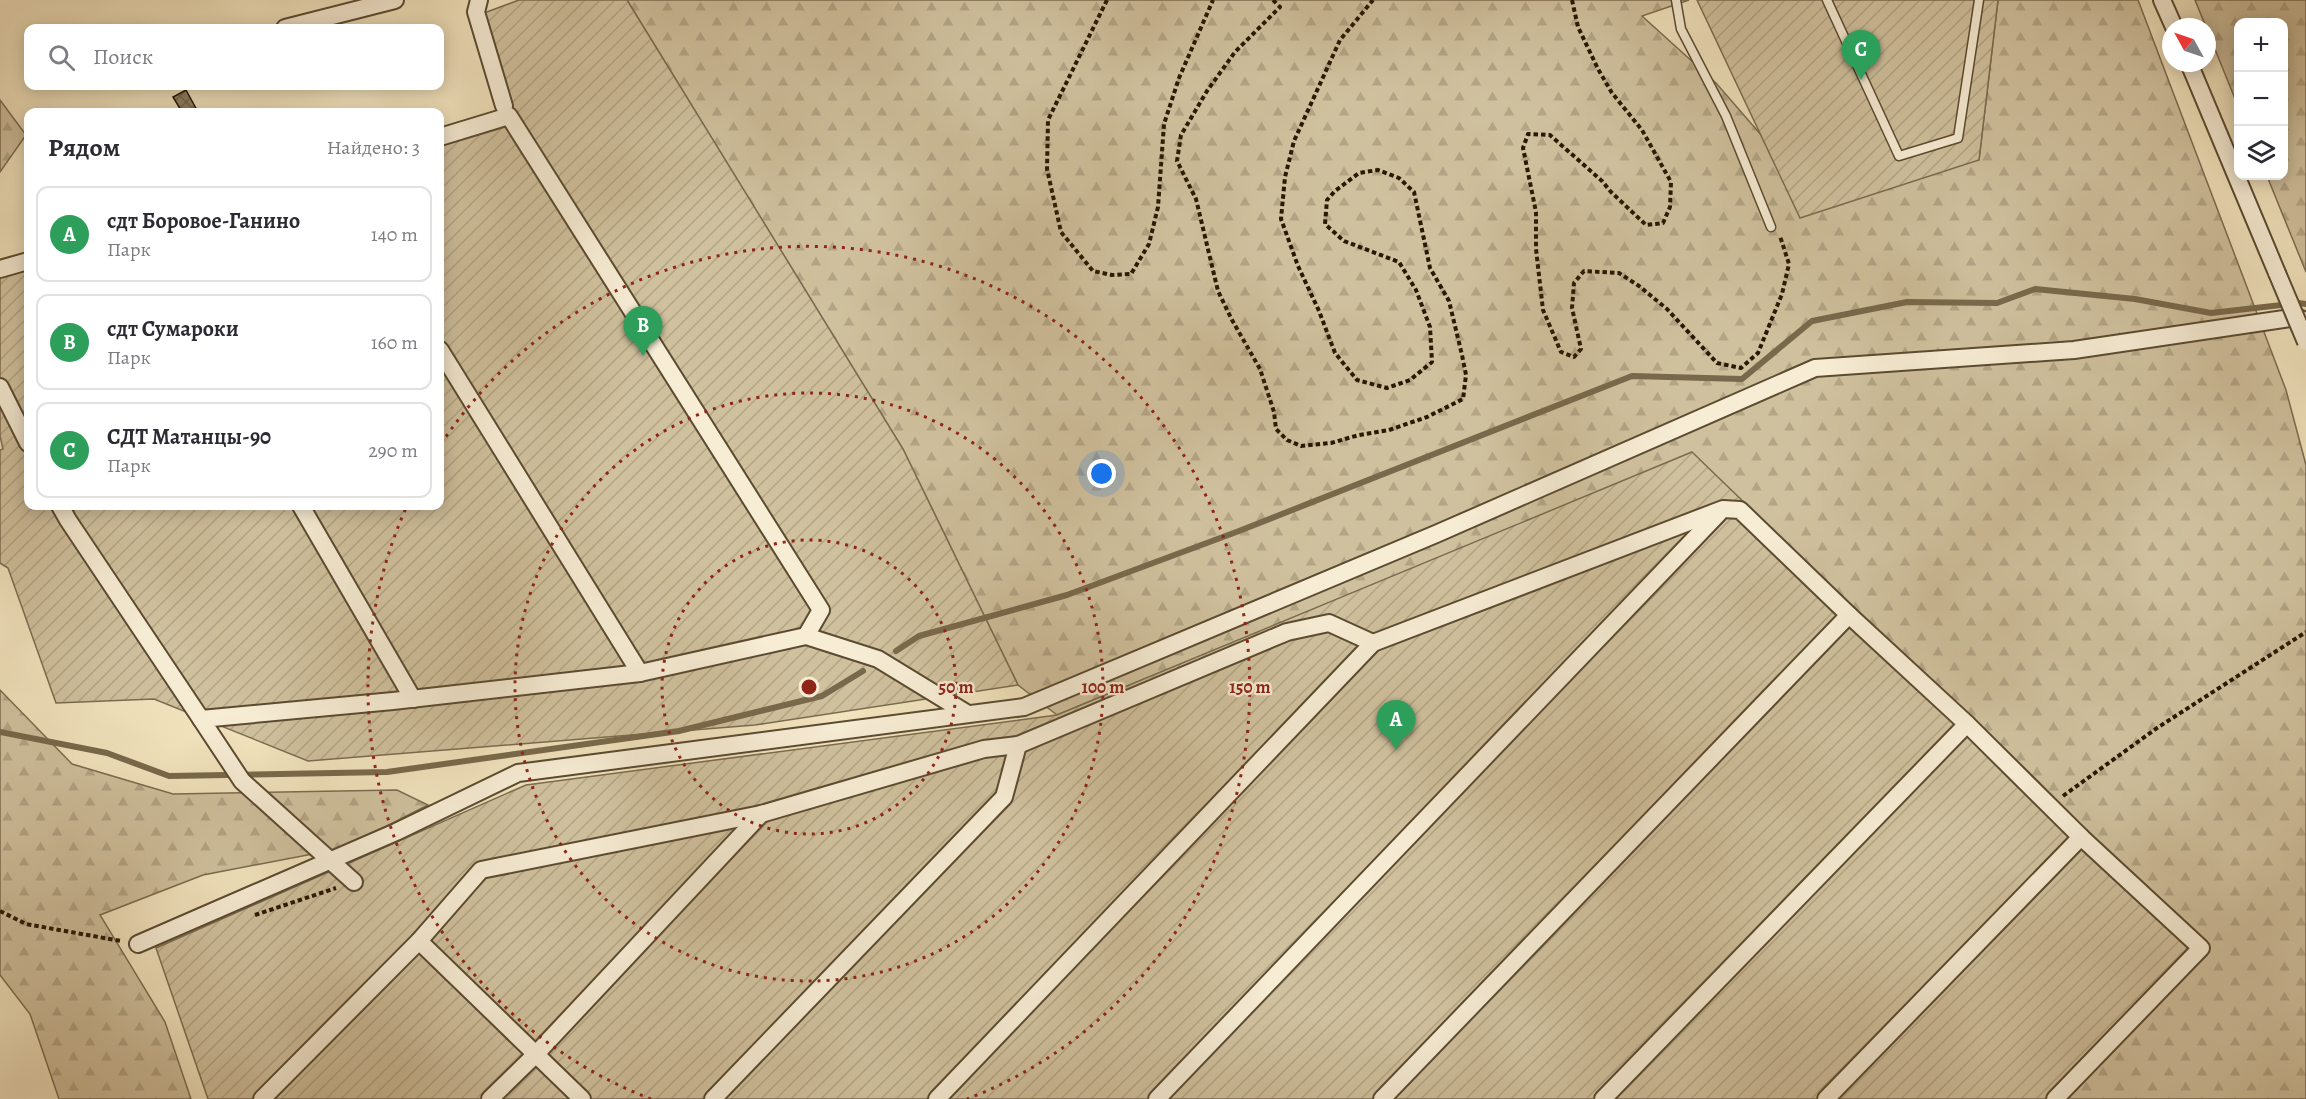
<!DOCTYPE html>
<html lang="ru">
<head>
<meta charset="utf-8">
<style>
	body { margin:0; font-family:Alegreya,serif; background:#f7f7f7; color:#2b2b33 }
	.controls { position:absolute; right:18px; top:18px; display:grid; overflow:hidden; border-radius:12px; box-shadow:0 3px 15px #0003 }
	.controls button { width:54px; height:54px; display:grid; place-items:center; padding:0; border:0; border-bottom:2px solid #e1e1e2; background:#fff; color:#2b2b33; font:30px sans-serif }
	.compass { position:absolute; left:2162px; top:18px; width:54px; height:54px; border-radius:50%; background:#fff; box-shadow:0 3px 15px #0003; rotate:310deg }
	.you { position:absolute; left:1102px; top:474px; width:21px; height:21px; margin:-15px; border:4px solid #fff; border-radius:50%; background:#1a73e8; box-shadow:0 0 0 9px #1a73e833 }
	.badge { display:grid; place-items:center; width:39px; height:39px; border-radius:50%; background:#0f766e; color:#fff; font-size:20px; font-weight:700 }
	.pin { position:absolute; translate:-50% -50px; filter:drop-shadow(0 2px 3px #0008) }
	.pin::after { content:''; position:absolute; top:32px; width:21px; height:18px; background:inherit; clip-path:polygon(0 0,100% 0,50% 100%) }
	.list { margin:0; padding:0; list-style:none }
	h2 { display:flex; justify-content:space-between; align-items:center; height:78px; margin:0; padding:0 24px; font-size:26px }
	h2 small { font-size:20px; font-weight:400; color:#7c7c81 }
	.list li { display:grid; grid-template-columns:39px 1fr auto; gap:18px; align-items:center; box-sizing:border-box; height:96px; margin:0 12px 12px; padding:0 12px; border:2px solid #e1e1e2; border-radius:12px }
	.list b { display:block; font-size:22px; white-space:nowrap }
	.list p { margin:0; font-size:20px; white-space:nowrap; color:#7c7c81 }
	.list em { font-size:20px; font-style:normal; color:#7c7c81 }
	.icon { flex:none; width:33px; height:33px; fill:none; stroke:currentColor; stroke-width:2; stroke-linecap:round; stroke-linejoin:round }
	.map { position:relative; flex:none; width:2306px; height:1099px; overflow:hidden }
	.search { position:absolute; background:#fff; box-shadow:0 3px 15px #0003; left:24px; top:24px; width:420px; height:66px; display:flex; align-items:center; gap:15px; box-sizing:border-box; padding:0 21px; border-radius:12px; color:#7c7c81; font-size:22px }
	.panel { position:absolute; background:#fff; box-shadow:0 3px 15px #0003; left:24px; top:108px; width:420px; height:402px; border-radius:12px }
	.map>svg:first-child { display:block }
	.forest { fill:url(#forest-firs); stroke:#7c6c50; stroke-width:1.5 }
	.garden { fill:url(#garden-furrows); stroke:#7c6c50; stroke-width:1.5 }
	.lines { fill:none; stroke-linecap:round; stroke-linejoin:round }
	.stream { stroke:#79694c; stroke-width:6 }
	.building { fill:url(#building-cross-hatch); stroke:#291802; stroke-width:1.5 }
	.lane-casing { stroke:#5b4b31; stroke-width:11 }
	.street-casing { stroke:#5b4b31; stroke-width:20 }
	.path { stroke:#291802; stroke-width:4; stroke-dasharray:4.5 3; stroke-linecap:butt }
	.lane { stroke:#f7edd5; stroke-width:8 }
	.street { stroke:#f7edd5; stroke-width:16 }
	.street-bridge-casing { stroke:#5b4b31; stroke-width:20; stroke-linecap:butt }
	.street-bridge { stroke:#f7edd5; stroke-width:16 }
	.ring { fill:none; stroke:#8f2418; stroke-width:3; stroke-dasharray:3 6 }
	.centre { fill:#8f2418; stroke:#f7edd5; stroke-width:3 }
	.ring-label { font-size:18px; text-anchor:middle; font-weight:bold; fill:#8f2418; stroke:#f7edd5; stroke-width:4.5; stroke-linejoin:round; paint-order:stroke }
</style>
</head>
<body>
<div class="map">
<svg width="2306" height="1099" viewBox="0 0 2306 1099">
	<defs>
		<pattern id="forest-firs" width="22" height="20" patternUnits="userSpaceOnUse" patternTransform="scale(1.5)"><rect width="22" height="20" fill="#d0c19e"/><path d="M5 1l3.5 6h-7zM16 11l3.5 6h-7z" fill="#b3a586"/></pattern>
		<pattern id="garden-furrows" width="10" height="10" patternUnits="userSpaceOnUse" patternTransform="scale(1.5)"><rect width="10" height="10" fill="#d0c19e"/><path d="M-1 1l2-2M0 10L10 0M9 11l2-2" fill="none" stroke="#b3a586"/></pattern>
		<pattern id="building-cross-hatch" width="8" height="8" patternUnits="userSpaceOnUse" patternTransform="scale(1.5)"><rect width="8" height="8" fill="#928264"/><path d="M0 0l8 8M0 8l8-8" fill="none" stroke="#776950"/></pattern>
	</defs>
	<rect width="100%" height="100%" fill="#f2e4be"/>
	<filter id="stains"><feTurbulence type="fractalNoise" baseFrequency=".00333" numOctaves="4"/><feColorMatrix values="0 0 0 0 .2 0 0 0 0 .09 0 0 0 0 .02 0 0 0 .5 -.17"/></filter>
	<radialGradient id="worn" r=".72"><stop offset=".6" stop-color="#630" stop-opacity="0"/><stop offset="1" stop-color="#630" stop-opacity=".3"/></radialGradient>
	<!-- forest -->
	<g class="forest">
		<polygon points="627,0 1689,0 1642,16 1716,83 1762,136 1979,160 1998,0 2138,0 2286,390 2306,465 2306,1099 2061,1099 2209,952 1692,453 1057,715 1018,685 903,449"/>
		<polygon points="2195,0 2306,0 2306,272 2267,176 2284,176 2284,22 2238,22 2238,106"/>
		<polygon points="0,100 26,135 0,172"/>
		<polygon points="0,690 72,764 173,794 397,790 428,805 344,848 203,875 100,915 165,1022 191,1099 59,1099 30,1014 0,975"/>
	</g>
	<!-- garden -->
	<g class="garden">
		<polygon points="519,0 627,0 903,449 1018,685 755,725 308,761 154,699 56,703 8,568 0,563 0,450 3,449 0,436 0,276 28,263 28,506 440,506 440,137 509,116 484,13"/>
		<polygon points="1697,0 1998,0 1979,160 1800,218"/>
		<polygon points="1692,452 2209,952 2061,1099 208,1099 156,948 526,785 1057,715"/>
	</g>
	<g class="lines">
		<!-- stream -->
		<g class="stream">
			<polyline points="896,651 919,636 1067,595 1239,531 1632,376 1742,379 1812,321 1907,302 1997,303 2035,289 2135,299 2211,313 2298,303 2306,304"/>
			<polyline points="0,732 107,753 169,776 387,772 679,731 822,696 863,671"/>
		</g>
	</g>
	<!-- building -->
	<polygon class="building" points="186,90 198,112 182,112 173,97"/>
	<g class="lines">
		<!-- lane casing -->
		<g class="lane-casing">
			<g id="lane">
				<polyline points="1676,0 1681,29 1726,116 1771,227"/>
				<polyline points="1827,0 1899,156 1958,138 1979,0"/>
			</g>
		</g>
		<!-- street casing -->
		<g class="street-casing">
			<g id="street">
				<polyline points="479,0 476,12 504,106"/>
				<polyline points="2162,0 2174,27"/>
				<polyline points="285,28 395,0"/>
				<polyline points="2189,63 2277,273"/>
				<polyline points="440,137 509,116 821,610 806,636"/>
				<polyline points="0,269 28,261"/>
				<polyline points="440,350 640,673"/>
				<polyline points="0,387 28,443"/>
				<polyline points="60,506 68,520 201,719"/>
				<polyline points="301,506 413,699"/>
				<polyline points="354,882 242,781 201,719 393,701 640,673 806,636 878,659 968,714"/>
				<polyline points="419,941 582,1099"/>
				<polyline points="138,944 396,832 518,773 1024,707 1436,534 1815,368 2074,350 2297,317 2306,322"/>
				<polyline points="262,1099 419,941 481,870 761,814 984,749 1018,745 1287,632 1329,623 1373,643"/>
				<polyline points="490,1099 536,1054 761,814"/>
				<polyline points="713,1099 1004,797 1018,745"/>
				<polyline points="937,1099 1373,643 1723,509 1740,510 1849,615 1967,724 2081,837 2201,948 2055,1099"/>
				<polyline points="1157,1099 1719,513"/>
				<polyline points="1382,1099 1849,615"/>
				<polyline points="1603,1099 1967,724"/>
				<polyline points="1826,1099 2081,837"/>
			</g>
		</g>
		<!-- path -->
		<g class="path">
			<polyline points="1107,0 1048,120 1047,169 1061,232 1093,271 1112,275 1131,274 1149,244 1158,207 1164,124 1179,78 1213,0"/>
			<polyline points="1273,0 1280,7 1235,52 1207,91 1181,135 1177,161 1196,199 1218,291 1232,320 1260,369 1274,412 1276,429 1287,440 1301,446 1331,443 1359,435 1389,430 1427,417 1463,399 1466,375 1462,355 1449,301 1430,268 1414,192 1399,178 1378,170 1359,173 1335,191 1327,200 1325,224 1344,241 1399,262 1416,290 1430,327 1432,362 1410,380 1387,388 1357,380 1335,353 1319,311 1298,266 1281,219 1285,177 1294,141 1340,40 1373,0"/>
			<polyline points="1572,0 1578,27 1598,69 1612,93 1642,130 1671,182 1670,207 1663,223 1646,225 1611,192 1602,181 1550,135 1528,134 1523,148 1536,212 1536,249 1543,310 1561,352 1574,357 1581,349 1572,308 1574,283 1584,271 1619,273 1639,286 1667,309 1717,363 1741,368 1758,353 1782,294 1789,264 1780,236"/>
			<polyline points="2063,796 2157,728 2306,632"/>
			<polyline points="0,911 26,924 121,941"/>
			<polyline points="255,915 336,888"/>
		</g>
		<!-- lane -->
		<use href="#lane" class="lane"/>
		<!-- street -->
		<use href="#street" class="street"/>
		<!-- street-bridge casing -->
		<g class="street-bridge-casing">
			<polyline id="street-bridge" points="2277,273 2306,342"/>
		</g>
		<!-- street-bridge -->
		<use href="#street-bridge" class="street-bridge"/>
	</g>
	<!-- distance rings -->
	<g class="ring">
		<circle cx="809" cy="687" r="147"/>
		<circle cx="809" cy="687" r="294"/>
		<path d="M651 1099A441 441 0 0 1 406 508M441 444A441 441 0 1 1 967 1099"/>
	</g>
	<circle cx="809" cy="687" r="9" class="centre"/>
	<g class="ring-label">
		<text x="956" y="693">50 m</text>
		<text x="1103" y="693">100 m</text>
		<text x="1250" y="693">150 m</text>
	</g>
	<rect width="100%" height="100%" filter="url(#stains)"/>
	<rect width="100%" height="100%" fill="url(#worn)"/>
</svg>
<div class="controls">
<button>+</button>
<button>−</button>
<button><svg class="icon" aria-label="layers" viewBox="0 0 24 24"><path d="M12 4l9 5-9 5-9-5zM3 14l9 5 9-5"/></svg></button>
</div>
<svg class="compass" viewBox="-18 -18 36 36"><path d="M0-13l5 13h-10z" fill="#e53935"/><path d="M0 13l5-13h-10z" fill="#7c7c81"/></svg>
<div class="you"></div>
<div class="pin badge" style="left:1396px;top:750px;background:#2e9e5b">A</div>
<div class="pin badge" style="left:643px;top:356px;background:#2e9e5b">B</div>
<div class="pin badge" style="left:1861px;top:80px;background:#2e9e5b">C</div>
<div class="search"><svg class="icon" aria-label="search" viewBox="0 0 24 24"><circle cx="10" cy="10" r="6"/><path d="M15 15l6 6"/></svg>Поиск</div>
<section class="panel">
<h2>Рядом<small>Найдено: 3</small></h2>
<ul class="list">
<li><span class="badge" style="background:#2e9e5b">A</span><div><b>сдт Боровое-Ганино</b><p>Парк</p></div><em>140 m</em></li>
<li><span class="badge" style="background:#2e9e5b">B</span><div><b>сдт Сумароки</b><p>Парк</p></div><em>160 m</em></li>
<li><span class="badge" style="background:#2e9e5b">C</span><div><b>СДТ Матанцы-90</b><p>Парк</p></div><em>290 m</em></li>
</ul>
</section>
</div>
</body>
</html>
